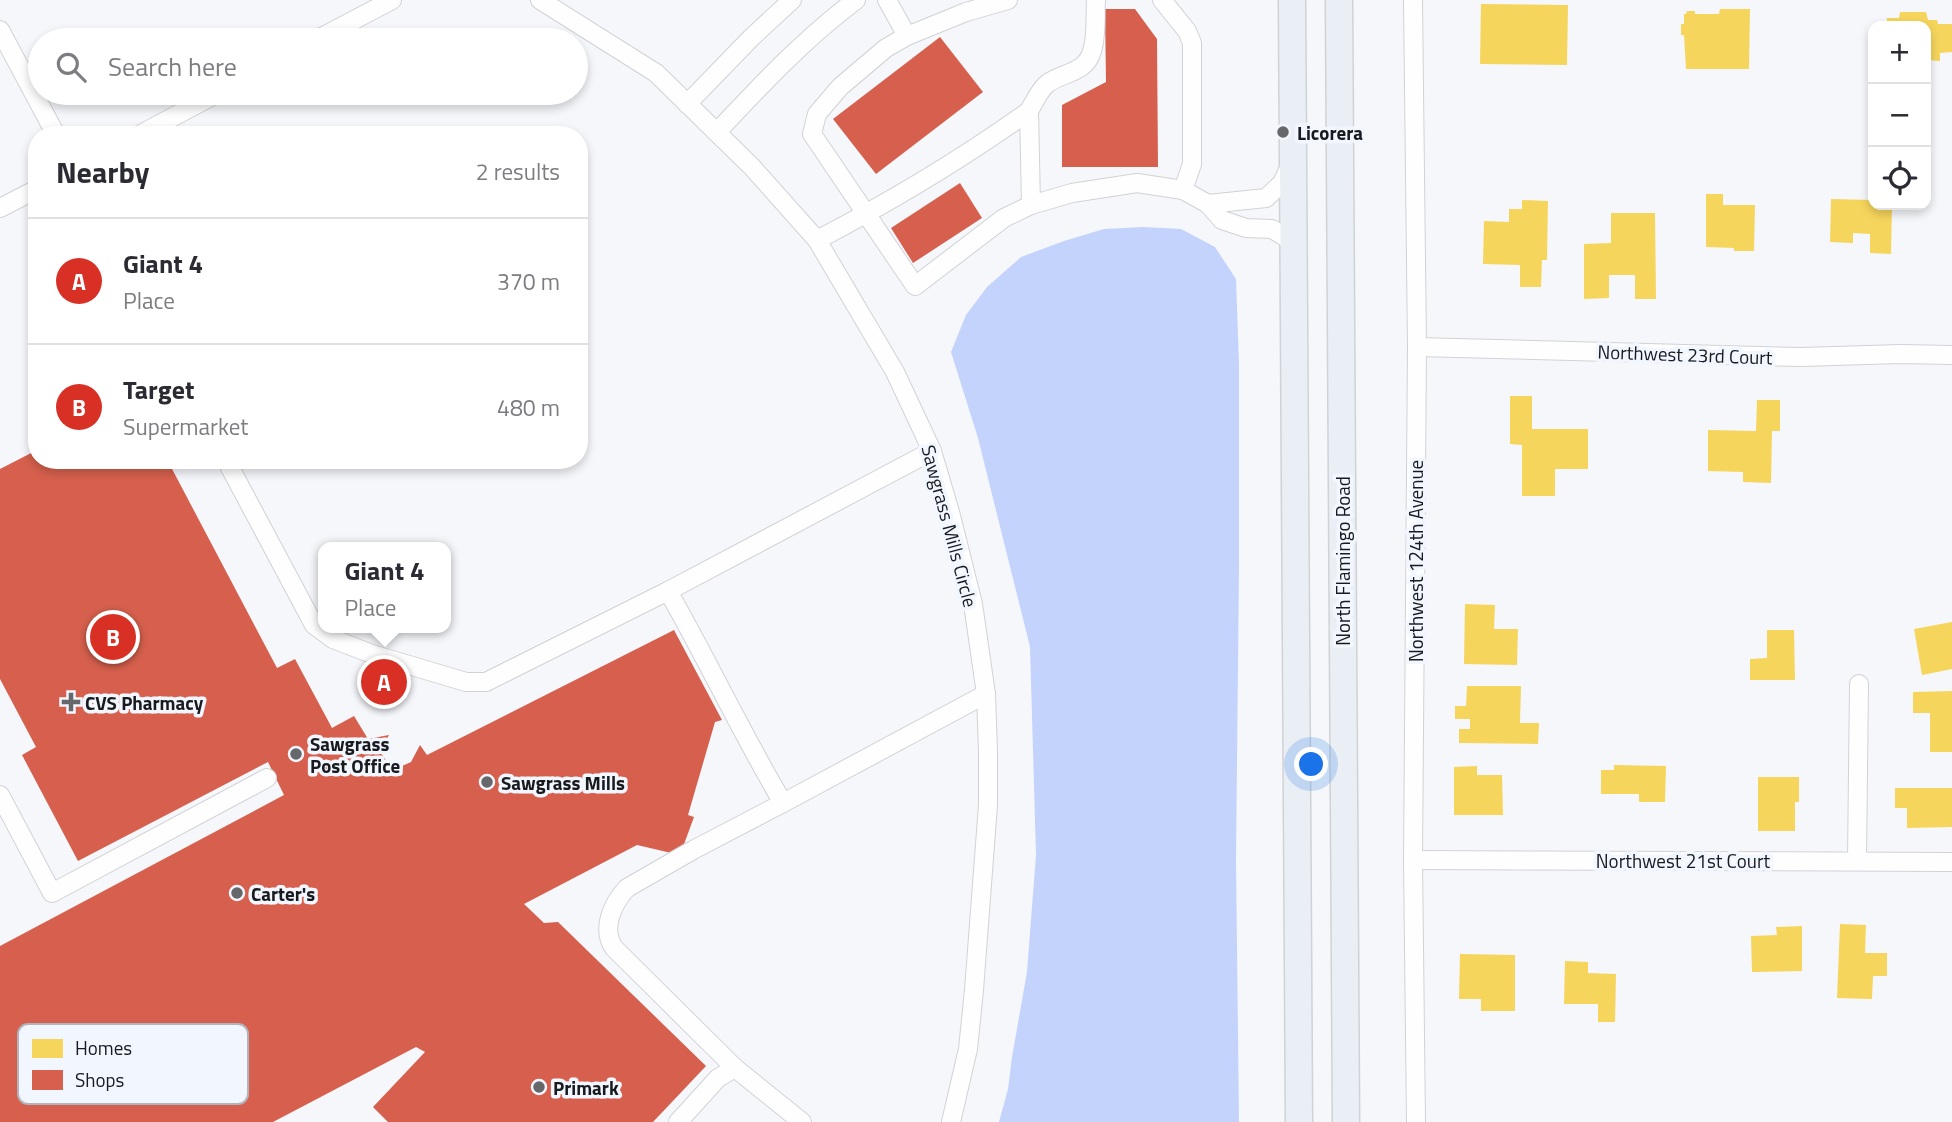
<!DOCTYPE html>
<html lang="en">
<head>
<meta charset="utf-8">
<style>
	body { margin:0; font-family:"Titillium Web",sans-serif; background:#f2f2f3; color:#2b2b33 }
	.controls { position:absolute; right:21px; top:21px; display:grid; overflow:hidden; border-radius:14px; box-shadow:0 4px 10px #0003 }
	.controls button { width:63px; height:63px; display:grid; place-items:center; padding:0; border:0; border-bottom:2px solid #e1e1e2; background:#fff; color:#2b2b33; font:35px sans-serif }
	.you { position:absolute; left:1312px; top:765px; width:24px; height:24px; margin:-18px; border:5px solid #fff; border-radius:50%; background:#1a73e8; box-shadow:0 0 0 10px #1a73e833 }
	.badge { display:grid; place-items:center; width:46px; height:46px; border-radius:50%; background:#d93025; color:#fff; font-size:23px; font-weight:700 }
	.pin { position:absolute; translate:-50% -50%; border:4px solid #fff; box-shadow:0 2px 7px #0006 }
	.popup { position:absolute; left:318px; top:542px; width:133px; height:91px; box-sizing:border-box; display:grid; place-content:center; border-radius:14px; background:#fff; filter:drop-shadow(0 2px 5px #0005); font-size:23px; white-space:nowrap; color:#7c7c81 }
	.popup b { font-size:26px; color:#2b2b33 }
	.popup::after { content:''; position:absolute; left:50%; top:100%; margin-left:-14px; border:14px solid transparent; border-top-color:#fff }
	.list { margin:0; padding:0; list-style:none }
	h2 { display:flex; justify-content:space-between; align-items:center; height:91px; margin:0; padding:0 28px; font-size:30px }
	h2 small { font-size:23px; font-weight:400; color:#7c7c81 }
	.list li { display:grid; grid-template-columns:46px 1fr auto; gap:21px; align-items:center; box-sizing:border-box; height:126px; padding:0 28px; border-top:2px solid #e1e1e2 }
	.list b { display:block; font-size:26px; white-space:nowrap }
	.list p { margin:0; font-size:23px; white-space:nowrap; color:#7c7c81 }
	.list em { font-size:23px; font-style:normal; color:#7c7c81 }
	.icon { flex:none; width:38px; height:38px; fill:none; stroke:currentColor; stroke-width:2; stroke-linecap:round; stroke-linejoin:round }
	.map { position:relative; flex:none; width:1952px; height:1122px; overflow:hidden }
	.search { position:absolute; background:#fff; box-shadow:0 4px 10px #0003; left:28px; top:28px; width:560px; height:77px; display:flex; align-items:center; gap:18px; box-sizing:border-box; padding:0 24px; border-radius:38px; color:#7c7c81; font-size:26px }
	.panel { position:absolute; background:#fff; box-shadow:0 4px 10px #0003; left:28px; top:126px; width:560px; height:343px; border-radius:28px }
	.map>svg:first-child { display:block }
	.water { fill:#c3d3fb }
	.homes { fill:#f6d55c }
	.shops { fill:#d6604d }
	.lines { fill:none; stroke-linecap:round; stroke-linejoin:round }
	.minor-casing { stroke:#d1d2d6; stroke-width:20 }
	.highway-casing { stroke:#d1d2d5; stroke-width:29 }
	.minor { stroke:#fefefe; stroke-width:18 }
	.highway { stroke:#eaeef5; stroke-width:26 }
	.poi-dot { fill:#65676b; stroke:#f2f6fe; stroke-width:2.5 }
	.labels { text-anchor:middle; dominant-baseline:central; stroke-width:7; stroke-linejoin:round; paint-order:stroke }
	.poi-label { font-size:19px; font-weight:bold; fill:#181a1d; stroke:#f2f6fe; text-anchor:start }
	.street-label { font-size:19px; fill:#181a1d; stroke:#f2f6fe }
	.key { fill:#f2f6fe; stroke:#b1b4ba; stroke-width:2 }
	.key-label { font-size:19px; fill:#181a1d }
</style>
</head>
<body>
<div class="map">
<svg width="1952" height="1122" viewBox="0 0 1952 1122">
	<rect width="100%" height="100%" fill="#f5f7fb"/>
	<!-- water -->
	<polygon class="water" points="1143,227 1181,229 1215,247 1236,279 1239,365 1239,567 1236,860 1239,1122 999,1122 1008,1089 1012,1057 1027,972 1036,855 1030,647 978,438 951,352 966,315 987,287 1021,257 1064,241 1104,229"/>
	<!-- homes -->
	<g class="homes">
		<polygon points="1481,4 1568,5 1567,65 1480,64"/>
		<polygon points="1720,9 1750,9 1749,69 1686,69 1684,35 1681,35 1681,24 1684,24 1684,14 1686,14 1687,11 1695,11 1695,14 1719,14"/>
		<polygon points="1900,12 1926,12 1928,20 1937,20 1938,24 1952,24 1952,52 1940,53 1940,61 1926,60 1926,26 1887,26 1887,18 1899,18"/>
		<polygon points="1706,194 1723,194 1723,205 1755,205 1754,251 1734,251 1734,248 1706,247"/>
		<polygon points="1831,199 1873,200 1873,205 1892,205 1891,254 1870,253 1870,234 1853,233 1853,243 1830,242"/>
		<polygon points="1522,200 1548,201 1547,260 1542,260 1541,287 1520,287 1520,265 1483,264 1484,221 1509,222 1509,209 1522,209"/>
		<polygon points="1611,213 1655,213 1656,299 1635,299 1635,275 1609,275 1609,298 1584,299 1584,244 1611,243"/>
		<polygon points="1510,396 1532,396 1532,429 1588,429 1588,469 1555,469 1555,496 1522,496 1522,445 1510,444"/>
		<polygon points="1757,400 1780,400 1780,431 1772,431 1771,483 1743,482 1743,472 1708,471 1708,430 1756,431"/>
		<polygon points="1465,604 1495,605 1494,629 1518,629 1517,665 1464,664"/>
		<polygon points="1952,622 1952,669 1922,675 1914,629"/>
		<polygon points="1767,630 1794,630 1795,680 1750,680 1750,659 1767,658"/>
		<polygon points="1467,686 1521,686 1520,723 1539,723 1538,744 1459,743 1459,729 1470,729 1470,719 1455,719 1455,706 1466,706"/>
		<polygon points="1952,691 1952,752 1930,752 1930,713 1913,713 1913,692"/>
		<polygon points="1614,765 1666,766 1665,802 1639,802 1639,794 1601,794 1601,770 1614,770"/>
		<polygon points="1477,766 1477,775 1502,775 1503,815 1454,815 1454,767"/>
		<polygon points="1758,777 1799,777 1799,802 1795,802 1795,831 1758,831"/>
		<polygon points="1895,788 1952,788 1952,827 1907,828 1907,808 1895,808"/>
		<polygon points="1840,924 1866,925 1865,953 1887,953 1887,976 1873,976 1872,999 1837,998"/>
		<polygon points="1802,926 1802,971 1752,972 1751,936 1777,935 1776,927"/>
		<polygon points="1460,954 1515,955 1515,1011 1481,1011 1481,999 1459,999"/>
		<polygon points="1565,961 1588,962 1588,973 1616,974 1615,1022 1598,1022 1598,1004 1564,1004"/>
	</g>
	<!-- shops -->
	<g class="shops">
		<polygon points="1105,9 1135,9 1157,39 1158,167 1062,167 1062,105 1106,82"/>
		<polygon points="940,37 983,92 876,174 833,119"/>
		<polygon points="960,183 982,218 913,263 891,228"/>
		<polygon points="37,450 37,460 185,460 171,467 277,668 295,659 332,728 354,716 368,739 389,735 380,752 393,770 411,762 420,745 427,755 674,630 722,720 715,722 688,815 694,817 680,855 637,845 524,904 544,923 558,922 706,1066 653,1122 388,1122 373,1107 425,1052 416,1047 273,1122 0,1122 0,946 284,795 268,762 78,861 22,755 36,747 0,679 0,469"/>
	</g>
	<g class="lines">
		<!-- minor casing -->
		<g class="minor-casing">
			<g id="minor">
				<polyline points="540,0 656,73 752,167 817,240 895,372 932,451 950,512 973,604 986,694 988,751 988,805 974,990 968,1049 951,1122"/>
				<polyline points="887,0 907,36"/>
				<polyline points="1008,0 966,12 907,36 886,48 840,87 817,114 812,134 915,286 1004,218 1031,205 1072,193 1137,183 1183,190 1208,204 1222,220 1246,228 1272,229 1293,242"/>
				<polyline points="1162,0 1187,31 1192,43 1192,164 1183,190"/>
				<polyline points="1413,0 1417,347 1413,860 1416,1122"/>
				<polyline points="0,30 56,135"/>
				<polyline points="316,40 392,0"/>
				<polyline points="687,104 752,37 792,0"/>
				<path d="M1029 111C1035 101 1039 90 1048 83 1064 72 1086 73 1092 51 1097 36 1095 16 1096 0"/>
				<path d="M717 132C760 86 805 38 856 0"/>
				<polyline points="139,135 218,93"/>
				<polyline points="1208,204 1266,198 1282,183 1291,164"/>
				<polyline points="0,208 37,189"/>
				<path d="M817 240C890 202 962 159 1029 111L1031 205"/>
				<polyline points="1417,347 1801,357 1901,354 1952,355"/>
				<polyline points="226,460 314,625 333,639 372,654 466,682 486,682 668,591"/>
				<polyline points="0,795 52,893 267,778"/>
				<polyline points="783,803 986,694"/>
				<polyline points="1413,860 1952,862"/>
				<polyline points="1857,860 1859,684"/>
				<path d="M735 1068 614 948C601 929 612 904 627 888L693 850 783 803C742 734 708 661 668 591L932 451"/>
				<polyline points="678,1122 718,1078 735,1068 802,1122"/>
			</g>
		</g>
		<!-- highway casing -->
		<g class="highway-casing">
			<g id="highway">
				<polyline points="1292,0 1299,1122"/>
				<polyline points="1339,0 1346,1122"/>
			</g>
		</g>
		<!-- minor -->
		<use href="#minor" class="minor"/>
		<!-- highway -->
		<use href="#highway" class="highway"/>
	</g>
	<!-- markers -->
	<g class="poi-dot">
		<circle cx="1283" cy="132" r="7"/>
		<path d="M67.5 691.5h7v7h7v7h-7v7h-7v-7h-7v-7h7z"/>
		<circle cx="296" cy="754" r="7"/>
		<circle cx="487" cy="782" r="7"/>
		<circle cx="237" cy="893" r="7"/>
		<circle cx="539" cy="1087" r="7"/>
	</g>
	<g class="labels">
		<!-- poi labels -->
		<g class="poi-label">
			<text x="1297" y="132">Licorera</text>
			<text x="85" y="702">CVS Pharmacy</text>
			<text x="310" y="743">Sawgrass<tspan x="310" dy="22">Post Office</tspan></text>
			<text x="501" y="782">Sawgrass Mills</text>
			<text x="251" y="893">Carter's</text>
			<text x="553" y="1087">Primark</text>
		</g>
		<!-- street labels -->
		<g class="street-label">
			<text transform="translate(1685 354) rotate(2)">Northwest 23rd Court</text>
			<text transform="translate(950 526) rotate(75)">Sawgrass Mills Circle</text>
			<text transform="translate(1342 561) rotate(-90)">North Flamingo Road</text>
			<text transform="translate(1415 561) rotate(-90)">Northwest 124th Avenue</text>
			<text x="1683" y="860">Northwest 21st Court</text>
		</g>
	</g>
	<!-- legend -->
	<rect x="18" y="1024" width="230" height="80" rx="10" class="key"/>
	<rect x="32" y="1039" width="31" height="19" fill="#f6d55c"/>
	<rect x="32" y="1070" width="31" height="20" fill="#d6604d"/>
	<g class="key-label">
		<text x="75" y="1055">Homes</text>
		<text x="75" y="1087">Shops</text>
	</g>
</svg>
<div class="controls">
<button>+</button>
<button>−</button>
<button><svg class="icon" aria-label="locate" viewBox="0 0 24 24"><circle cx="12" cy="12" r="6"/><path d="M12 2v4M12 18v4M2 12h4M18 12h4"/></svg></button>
</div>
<div class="you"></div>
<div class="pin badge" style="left:384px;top:682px">A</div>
<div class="popup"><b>Giant 4</b>Place</div>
<div class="pin badge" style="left:113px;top:637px">B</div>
<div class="search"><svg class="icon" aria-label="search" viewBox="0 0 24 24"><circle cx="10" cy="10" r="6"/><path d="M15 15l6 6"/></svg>Search here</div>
<section class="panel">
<h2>Nearby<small>2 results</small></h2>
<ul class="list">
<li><span class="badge">A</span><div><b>Giant 4</b><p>Place</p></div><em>370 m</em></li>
<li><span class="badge">B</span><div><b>Target</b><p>Supermarket</p></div><em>480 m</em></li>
</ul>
</section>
</div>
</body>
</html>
